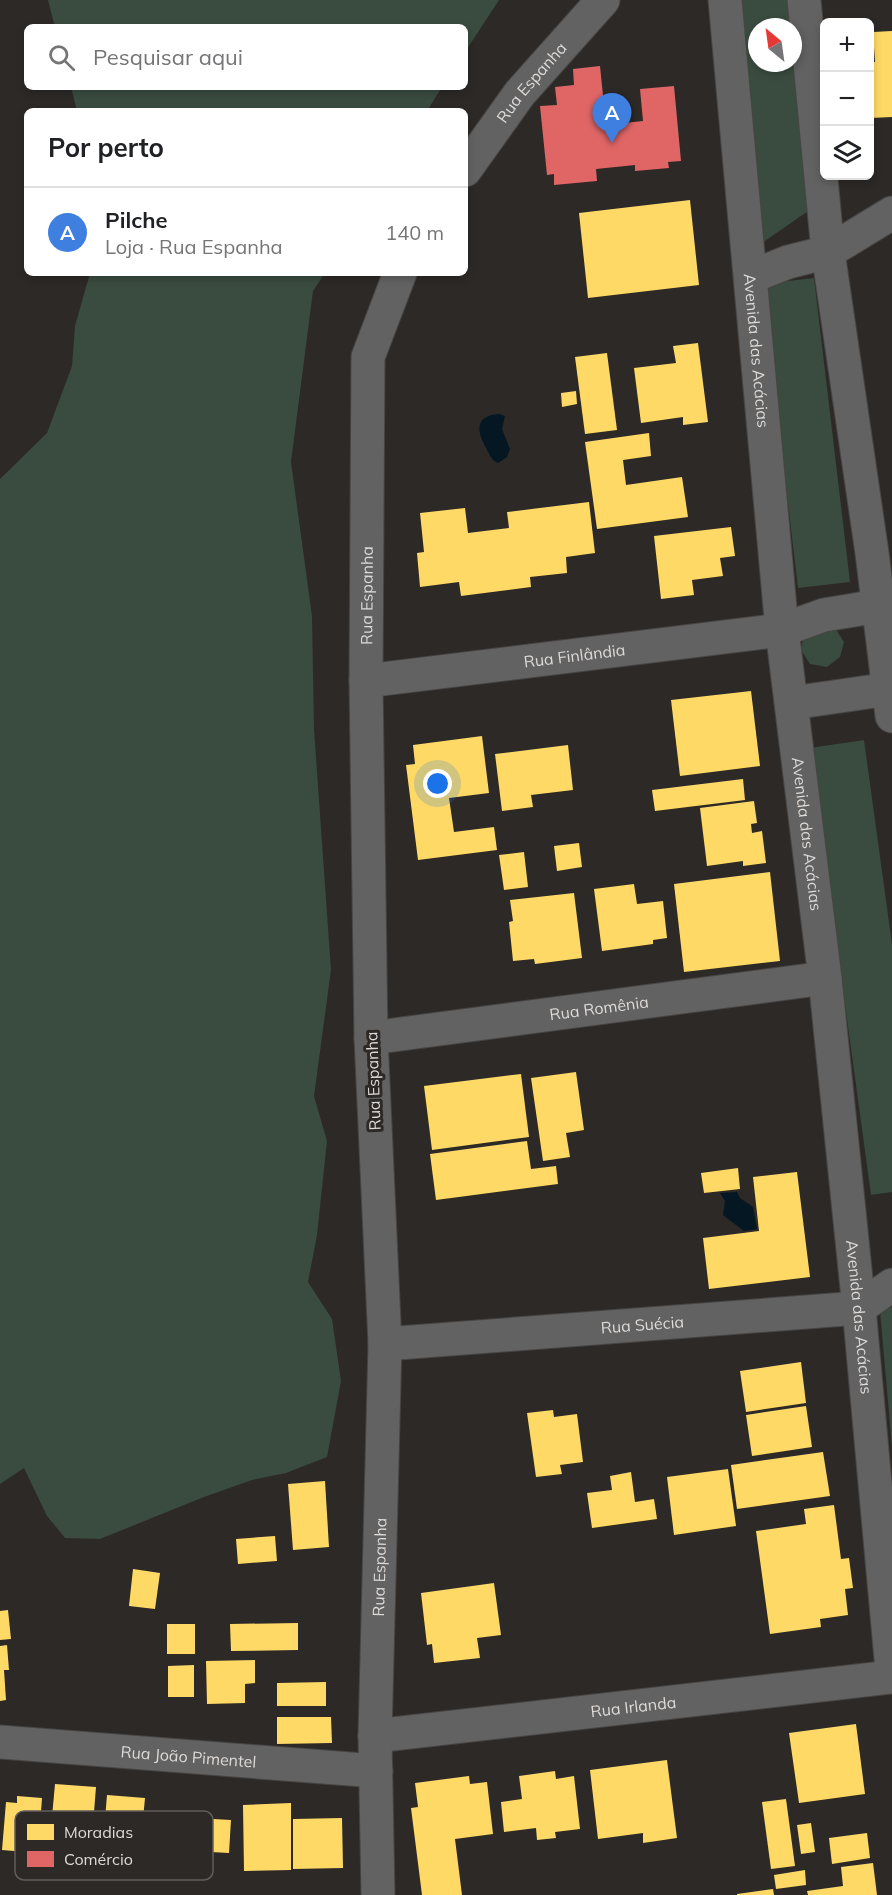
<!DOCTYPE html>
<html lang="pt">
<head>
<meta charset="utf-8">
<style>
	body { margin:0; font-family:Mulish,sans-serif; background:#f6f6f6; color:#202124 }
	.controls { position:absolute; right:18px; top:18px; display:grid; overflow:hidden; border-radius:9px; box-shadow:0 3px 9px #0003 }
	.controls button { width:54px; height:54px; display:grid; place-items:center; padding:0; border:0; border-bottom:2px solid #e0e0e0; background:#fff; color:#202124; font:30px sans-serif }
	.compass { position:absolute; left:748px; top:18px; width:54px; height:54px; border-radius:50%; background:#fff; box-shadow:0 3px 9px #0003; rotate:331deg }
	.you { position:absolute; left:438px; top:784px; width:21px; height:21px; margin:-15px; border:4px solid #fff; border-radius:50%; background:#1a73e8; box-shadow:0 0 0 9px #1a73e833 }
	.badge { display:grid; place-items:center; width:39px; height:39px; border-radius:50%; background:#595859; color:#fff; font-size:20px; font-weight:700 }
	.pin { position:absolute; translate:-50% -50px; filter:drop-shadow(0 2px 3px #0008) }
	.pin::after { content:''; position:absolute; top:32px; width:21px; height:18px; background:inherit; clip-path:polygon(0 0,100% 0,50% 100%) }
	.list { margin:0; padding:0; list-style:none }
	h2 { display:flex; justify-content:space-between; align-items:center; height:78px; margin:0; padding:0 24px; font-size:26px }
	h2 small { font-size:20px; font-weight:400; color:#757577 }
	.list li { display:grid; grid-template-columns:39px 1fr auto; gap:18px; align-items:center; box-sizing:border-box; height:90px; padding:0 24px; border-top:2px solid #e0e0e0 }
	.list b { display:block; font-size:22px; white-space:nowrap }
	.list p { margin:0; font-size:20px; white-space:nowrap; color:#757577 }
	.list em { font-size:20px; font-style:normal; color:#757577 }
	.icon { flex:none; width:33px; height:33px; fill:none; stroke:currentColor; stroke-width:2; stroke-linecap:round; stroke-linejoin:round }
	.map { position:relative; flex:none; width:892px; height:1895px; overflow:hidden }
	.search { position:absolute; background:#fff; box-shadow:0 3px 9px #0003; left:24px; top:24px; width:444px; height:66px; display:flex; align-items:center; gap:15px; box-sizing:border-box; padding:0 21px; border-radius:9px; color:#757577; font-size:22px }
	.panel { position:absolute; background:#fff; box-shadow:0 3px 9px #0003; left:24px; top:108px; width:444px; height:168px; border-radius:9px }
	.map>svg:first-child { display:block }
	.green { fill:#3a4b3f }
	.water { fill:#041722 }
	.homes { fill:#ffd966 }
	.shops { fill:#e06666 }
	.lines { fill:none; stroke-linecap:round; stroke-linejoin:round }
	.minor-casing { stroke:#474544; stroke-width:35 }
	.minor { stroke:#626262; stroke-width:33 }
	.labels { text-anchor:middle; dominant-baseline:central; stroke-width:6; stroke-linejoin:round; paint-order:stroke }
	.street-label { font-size:16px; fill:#dddad8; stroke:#2d2926 }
	.key { fill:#2d2926; stroke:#625e5b; stroke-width:1.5 }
	.key-label { font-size:16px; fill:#dddad8 }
</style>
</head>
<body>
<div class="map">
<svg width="892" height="1895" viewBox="0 0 892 1895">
	<rect width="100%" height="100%" fill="#2c2927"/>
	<!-- green -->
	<g class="green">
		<polygon points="48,0 499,0 465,52 465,27 55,27"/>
		<polygon points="742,0 789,0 792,27 757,27 757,63 793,63 793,40 811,209 762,243"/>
		<polygon points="71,87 442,87 427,111 77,111"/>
		<polygon points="90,273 325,273 313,291 291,462 312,616 314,729 331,970 314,1096 327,1141 317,1235 308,1282 332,1319 341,1381 327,1457 286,1473 252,1480 204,1497 100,1539 65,1538 47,1516 24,1468 0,1484 0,479 47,433 72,366 75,326"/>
		<polygon points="814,278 850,582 798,588 762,284"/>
		<polygon points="835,628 844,642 840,657 827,667 810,664 801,650 804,634"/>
		<polygon points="864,740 892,944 892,1192 871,1195 810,748"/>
		<polygon points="892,1307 892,1447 880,1311"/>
	</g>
	<!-- water -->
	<g class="water">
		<path d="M499 414 505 416 502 429 510 449 507 457 498 463C491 460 490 455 486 448 477 431 474 416 499 414Z"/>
		<polygon points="737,1192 740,1198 753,1207 757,1229 744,1231 723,1215 725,1201 720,1193"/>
	</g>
	<!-- homes -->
	<g class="homes">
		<polygon points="892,31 892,117 871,118 870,62 875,62 873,32"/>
		<polygon points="690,200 699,285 588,298 579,213"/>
		<polygon points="698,343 708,422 683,425 683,417 641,423 634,368 676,363 673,346"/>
		<polygon points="607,353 617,430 585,434 575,357"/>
		<polygon points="576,391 577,404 562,407 561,393"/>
		<polygon points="649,433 651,456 623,460 626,485 682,477 688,517 597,529 585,442"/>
		<polygon points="589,502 595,553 566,557 567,573 530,577 531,587 461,596 459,582 420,587 417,553 424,552 420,513 465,508 468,533 509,528 507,512"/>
		<polygon points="731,527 735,556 720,558 723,576 692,580 694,595 661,599 654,536"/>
		<polygon points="751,691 760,766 680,776 671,700"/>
		<polygon points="482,736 489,793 449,798 454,832 494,827 497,850 418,860 406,765 415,764 413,745"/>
		<polygon points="568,745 573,790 531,795 533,807 502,811 495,754"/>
		<polygon points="743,779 745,800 655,811 652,790"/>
		<polygon points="754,801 757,823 751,824 752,833 762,831 766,863 743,866 743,861 707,866 700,808"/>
		<polygon points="579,843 582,867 557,871 554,846"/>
		<polygon points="524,852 528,887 504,890 499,855"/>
		<polygon points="770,872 780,961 684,972 674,884"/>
		<polygon points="634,884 637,904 663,901 667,938 653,940 653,944 602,951 594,889"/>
		<polygon points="574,893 582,958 535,964 534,959 513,961 509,922 513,921 510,900"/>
		<polygon points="576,1072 584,1130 566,1133 570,1157 543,1161 531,1078"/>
		<polygon points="521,1074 529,1137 432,1150 424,1086"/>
		<polygon points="527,1141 531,1169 556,1166 558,1184 436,1200 430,1154"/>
		<polygon points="738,1168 740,1189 704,1193 701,1173"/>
		<polygon points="797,1172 810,1277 709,1289 703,1238 759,1231 753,1177"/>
		<polygon points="801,1362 806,1403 746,1412 740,1371"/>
		<polygon points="806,1406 812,1447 752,1456 746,1415"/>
		<polygon points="553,1410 554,1417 577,1414 583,1462 560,1465 562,1474 536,1477 527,1413"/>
		<polygon points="823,1452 830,1496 737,1509 731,1465"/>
		<polygon points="728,1469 736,1526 674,1535 667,1477"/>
		<polygon points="631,1472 635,1502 654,1499 657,1519 592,1528 587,1493 612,1490 610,1476"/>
		<polygon points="325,1481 329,1547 293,1550 288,1484"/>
		<polygon points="834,1505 841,1559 849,1558 853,1588 845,1589 848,1615 820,1619 821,1627 770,1634 756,1531 806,1524 804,1509"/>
		<polygon points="275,1536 277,1561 238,1564 236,1539"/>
		<polygon points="133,1569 160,1573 155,1609 129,1606"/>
		<polygon points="494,1583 501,1635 477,1638 480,1658 434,1663 432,1644 427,1645 421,1593"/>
		<polygon points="8,1610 11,1639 0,1640 0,1611"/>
		<polygon points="298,1623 298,1650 231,1651 230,1624"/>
		<rect x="167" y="1624" width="28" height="30"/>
		<polygon points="7,1645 9,1670 4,1670 6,1700 0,1701 0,1646"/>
		<polygon points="255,1660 255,1683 245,1684 245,1703 207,1704 206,1661"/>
		<polygon points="194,1665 194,1697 168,1697 168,1666"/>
		<polygon points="326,1682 326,1706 277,1706 277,1683"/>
		<polygon points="277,1717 331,1717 332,1743 277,1744"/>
		<polygon points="856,1724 865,1794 799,1803 789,1733"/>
		<polygon points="667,1760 677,1838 643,1843 643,1833 598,1839 590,1770"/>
		<polygon points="555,1771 556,1779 574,1776 580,1829 555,1832 556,1838 537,1840 536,1828 504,1832 501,1802 522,1799 519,1776"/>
		<polygon points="469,1776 470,1784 487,1782 493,1834 455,1839 462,1895 422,1895 411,1808 418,1807 415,1783"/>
		<polygon points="55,1784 96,1787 89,1875 47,1872"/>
		<polygon points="107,1795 145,1798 139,1862 127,1862 128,1858 102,1855"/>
		<polygon points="17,1796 42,1798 38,1853 2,1850 6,1802 17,1803"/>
		<polygon points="786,1799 795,1866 771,1869 762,1802"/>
		<polygon points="291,1803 291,1870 244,1871 243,1805"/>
		<polygon points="196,1818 231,1820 229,1853 193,1851"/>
		<polygon points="342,1818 343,1868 293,1869 293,1819"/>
		<polygon points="811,1823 815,1852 801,1854 797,1825"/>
		<polygon points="867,1833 870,1858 832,1864 829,1838"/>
		<polygon points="873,1863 877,1895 808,1895 807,1891 843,1886 841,1867"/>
		<polygon points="805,1870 806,1885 776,1889 774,1875"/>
		<polygon points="773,1889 774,1895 737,1895 737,1894"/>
	</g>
	<!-- shops -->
	<polygon class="shops" points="600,66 606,125 643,121 640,89 674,86 681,161 668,162 669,168 635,171 635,165 596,169 597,181 554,185 554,174 547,175 540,106 557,105 555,87 574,85 573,69"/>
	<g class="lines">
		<!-- minor casing -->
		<g class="minor-casing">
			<g id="minor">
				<path id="s1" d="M725 0 782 630 825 978 859 1308 892 1670"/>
				<polyline points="804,0 828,252 872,553 892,716"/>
				<path id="s2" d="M465 170 520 93 603 0"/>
				<polyline points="751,277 788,262 828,252 892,213"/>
				<path id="s3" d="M366 681 782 630 824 615 878 606"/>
				<polyline points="792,703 889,689"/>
				<path id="s4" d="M371 1038 825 978"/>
				<path id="s5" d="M385 1344 859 1308 892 1285"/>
				<path id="s6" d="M375 1736 892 1677"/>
				<path id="s7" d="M0 1742 376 1771"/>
				<path id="s8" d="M378 1895 375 1736 385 1344 371 1038 366 681 368 357 400 273"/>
			</g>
		</g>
		<!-- minor -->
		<use href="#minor" class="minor"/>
	</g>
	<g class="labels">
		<!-- street labels -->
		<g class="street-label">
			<text stroke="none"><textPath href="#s2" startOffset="110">Rua Espanha</textPath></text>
			<text stroke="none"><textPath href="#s1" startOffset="352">Avenida das Acácias</textPath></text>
			<text stroke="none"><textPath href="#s8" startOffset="1300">Rua Espanha</textPath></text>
			<text stroke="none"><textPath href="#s3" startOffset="210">Rua Finlândia</textPath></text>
			<text stroke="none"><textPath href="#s1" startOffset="838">Avenida das Acácias</textPath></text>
			<text stroke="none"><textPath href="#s4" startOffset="230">Rua Romênia</textPath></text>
			<text transform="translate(373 1081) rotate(-92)">Rua Espanha</text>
			<text stroke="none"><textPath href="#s1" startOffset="1324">Avenida das Acácias</textPath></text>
			<text stroke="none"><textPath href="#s5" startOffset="258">Rua Suécia</textPath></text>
			<text stroke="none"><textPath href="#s8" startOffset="328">Rua Espanha</textPath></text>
			<text stroke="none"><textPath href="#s6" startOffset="260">Rua Irlanda</textPath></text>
			<text stroke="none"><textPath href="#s7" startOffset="189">Rua João Pimentel</textPath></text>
		</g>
	</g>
	<!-- legend -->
	<rect x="15" y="1811" width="198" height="69" rx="9" class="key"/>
	<rect x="27" y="1824" width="27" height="16" fill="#ffd966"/>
	<rect x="27" y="1851" width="27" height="16" fill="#e06666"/>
	<g class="key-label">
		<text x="64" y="1838">Moradias</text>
		<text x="64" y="1865">Comércio</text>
	</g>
</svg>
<div class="controls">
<button>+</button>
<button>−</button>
<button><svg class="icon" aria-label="layers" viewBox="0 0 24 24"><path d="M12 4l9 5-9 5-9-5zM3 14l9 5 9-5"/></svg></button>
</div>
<svg class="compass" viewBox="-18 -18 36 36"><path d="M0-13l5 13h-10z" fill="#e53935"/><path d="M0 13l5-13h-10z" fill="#757577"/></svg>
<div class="you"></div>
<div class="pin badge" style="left:612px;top:143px;background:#3f7fe0">A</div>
<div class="search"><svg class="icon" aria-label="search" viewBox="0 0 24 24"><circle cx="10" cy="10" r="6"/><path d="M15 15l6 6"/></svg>Pesquisar aqui</div>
<section class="panel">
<h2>Por perto<small></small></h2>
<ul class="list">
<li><span class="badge" style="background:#3f7fe0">A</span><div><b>Pilche</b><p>Loja · Rua Espanha</p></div><em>140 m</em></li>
</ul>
</section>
</div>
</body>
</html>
